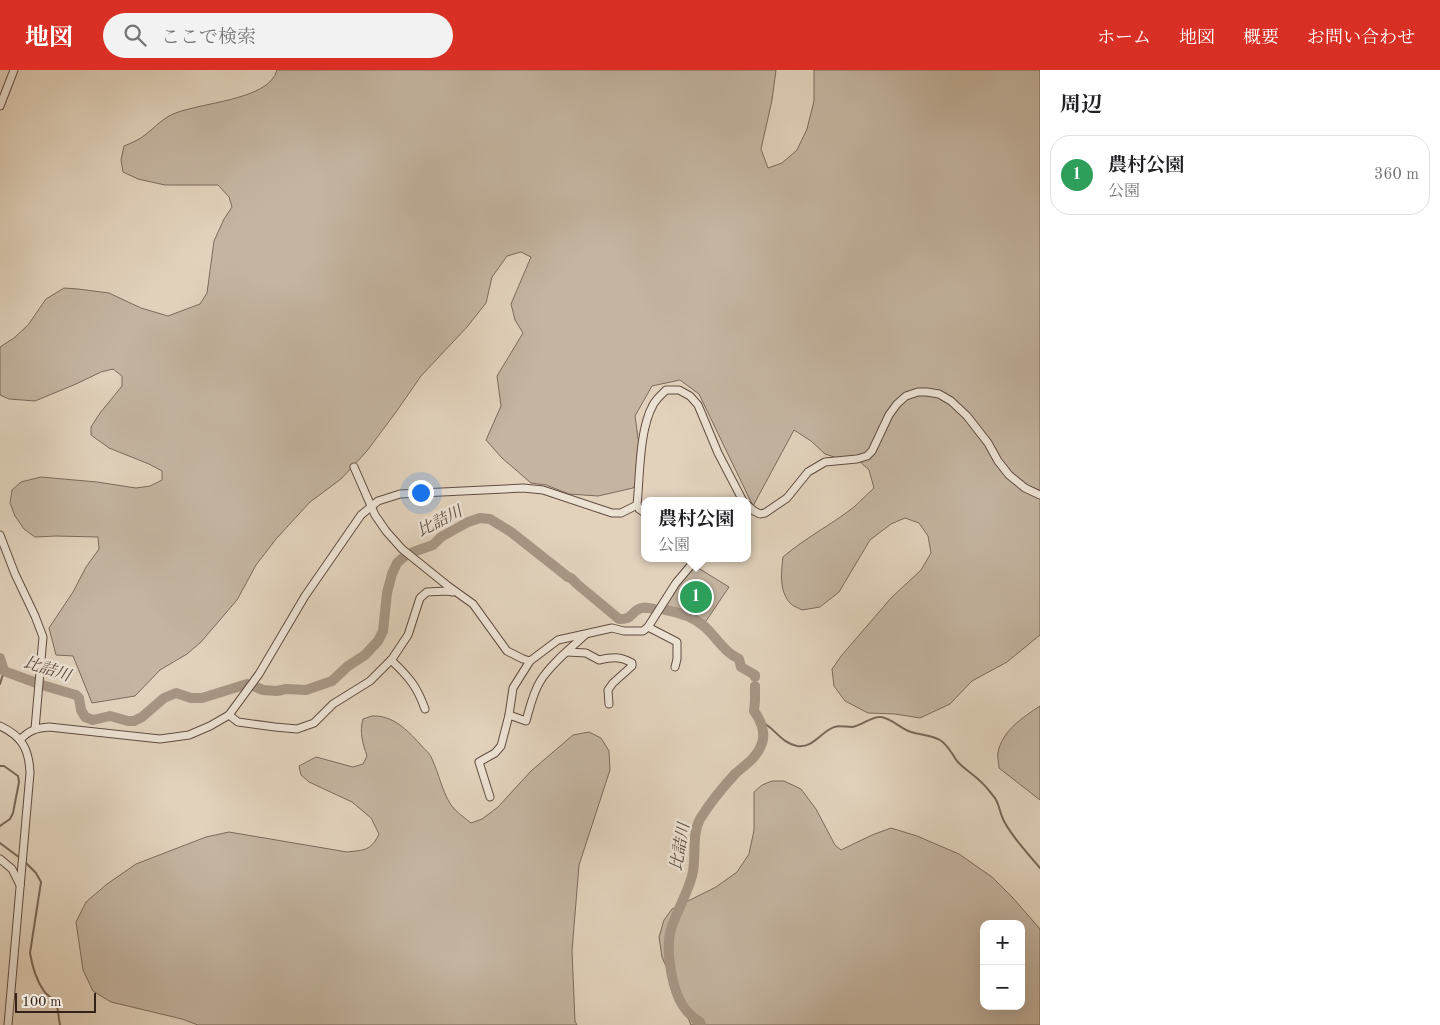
<!DOCTYPE html>
<html lang="ja">
<head>
<meta charset="utf-8">
<style>
	body { margin:0; font-family:"Old Standard TT","Noto Serif JP",serif; background:#f2f2f2; color:#202124 }
	.controls { position:absolute; right:15px; bottom:15px; display:grid; overflow:hidden; border-radius:10px; box-shadow:0 5px 20px #0002 }
	.controls button { width:45px; height:45px; display:grid; place-items:center; padding:0; border:0; border-bottom:1px solid #e0e0e0; background:#fff; color:#202124; font:25px sans-serif }
	.scale { position:absolute; left:15px; bottom:12px; width:81px; box-sizing:border-box; padding-left:5px; border:2px solid #342117; border-top:0; font-size:14px; line-height:18px; white-space:nowrap; color:#342117; -webkit-text-stroke:4px #ece2d3; paint-order:stroke }
	.you { position:absolute; left:420px; top:422px; width:18px; height:18px; margin:-12px; border:4px solid #fff; border-radius:50%; background:#1a73e8; box-shadow:0 0 0 8px #1a73e833 }
	.badge { display:grid; place-items:center; width:32px; height:32px; border-radius:50%; background:#d93025; color:#fff; font-size:16px; font-weight:700 }
	.pin { position:absolute; translate:-50% -50%; border:2px solid #fff; box-shadow:0 1px 5px #0006 }
	.popup { position:absolute; left:641px; top:427px; width:110px; height:65px; box-sizing:border-box; display:grid; place-content:center; border-radius:10px; background:#fff; filter:drop-shadow(0 1px 4px #0005); font-size:16px; white-space:nowrap; color:#757577 }
	.popup b { font-size:19px; color:#202124 }
	.popup::after { content:''; position:absolute; left:50%; top:100%; margin-left:-10px; border:10px solid transparent; border-top-color:#fff }
	.list { margin:0; padding:0; list-style:none }
	h2 { display:flex; justify-content:space-between; align-items:center; height:65px; margin:0; padding:0 20px; font-size:21px }
	h2 small { font-size:16px; font-weight:400; color:#757577 }
	.list li { display:grid; grid-template-columns:32px 1fr auto; gap:15px; align-items:center; box-sizing:border-box; height:80px; margin:0 10px 10px; padding:0 10px; border:1px solid #e0e0e0; border-radius:20px }
	.list b { display:block; font-size:19px; white-space:nowrap }
	.list p { margin:0; font-size:16px; white-space:nowrap; color:#757577 }
	.list em { font-size:16px; font-style:normal; color:#757577 }
	.icon { flex:none; width:28px; height:28px; fill:none; stroke:currentColor; stroke-width:2; stroke-linecap:round; stroke-linejoin:round }
	.map { position:relative; flex:none; width:1040px; height:955px; overflow:hidden }
	header { display:flex; align-items:center; gap:30px; box-sizing:border-box; height:70px; padding:0 25px; background:#d93025; color:#fff }
	header strong { font-size:24px }
	nav { display:flex; gap:28px; margin-inline-start:auto; font-size:18px }
	.search { width:350px; height:45px; background:#f2f2f2; display:flex; align-items:center; gap:12px; box-sizing:border-box; padding:0 18px; border-radius:28px; color:#757577; font-size:19px }
	main { display:flex }
	aside { flex:1; background:#fff }
	.map>svg:first-child { display:block }
	.green { fill:#c4b4a0; stroke:#7c6a5c; fill-rule:evenodd }
	.lines { fill:none; stroke-linecap:round; stroke-linejoin:round }
	.stream { stroke:#796758; stroke-width:2 }
	.river { stroke:#a79684; stroke-width:10 }
	.minor-casing { stroke:#604d40; stroke-width:9 }
	.minor { stroke:#ece2d3; stroke-width:7 }
	.labels { text-anchor:middle; dominant-baseline:central; stroke-width:5; stroke-linejoin:round; paint-order:stroke }
	.water-label { font-size:16px; font-style:italic; fill:#5c4a3d; stroke:#ece2d3 }
</style>
</head>
<body>
<header>
<strong>地図</strong>
<div class="search"><svg class="icon" aria-label="search" viewBox="0 0 24 24"><circle cx="10" cy="10" r="6"/><path d="M15 15l6 6"/></svg>ここで検索</div>
<nav><a>ホーム</a><a>地図</a><a>概要</a><a>お問い合わせ</a></nav>
</header>
<main>
<div class="map">
<svg width="1040" height="955" viewBox="0 0 1040 955">
	<rect width="100%" height="100%" fill="#e2d2bc"/>
	<filter id="stains"><feTurbulence type="fractalNoise" baseFrequency=".004" numOctaves="4"/><feColorMatrix values="0 0 0 0 .2 0 0 0 0 .09 0 0 0 0 .02 0 0 0 .5 -.17"/></filter>
	<radialGradient id="worn" r=".72"><stop offset=".6" stop-color="#630" stop-opacity="0"/><stop offset="1" stop-color="#630" stop-opacity=".3"/></radialGradient>
	<!-- green -->
	<g class="green">
		<path d="M277 0H776L772 30 761 79 768 98 782 93 797 80 807 59 814 31V0H1040V565L1007 592 972 611 950 634 920 648 895 644 868 643 845 631 834 616 832 599 842 585 891 528 921 500 931 483 928 466 919 453 905 448 891 454 870 470 839 522 820 537 802 540C799 538 794 537 791 534 779 522 781 503 783 487 805 468 831 455 854 437 861 431 867 424 874 418L869 400 857 389H840L825 384 811 371 794 360 753 436 699 324 680 310 652 316 635 346 641 389 639 410 633 418 598 426 569 424 546 415 531 413 502 388 486 370 501 336 497 306 523 263 515 250 511 234 531 187 521 182 507 186 492 207 486 233 467 257 421 306 396 342 367 381 341 409 310 432 276 469 256 495 237 530 201 572 187 584 160 600 135 626 92 633 73 586 56 585 49 558 73 522 86 497 99 479 98 467 56 466 35 467 24 459 15 446 10 433 12 420 21 412 41 407 97 412 136 418 150 416 162 410V401L149 394 109 378 91 365V357L100 343 122 316V306L113 299 101 302 76 314 35 331 9 329 0 325V277L14 268 28 255 46 229 64 218 78 219 109 223 141 238 168 246 200 234 207 223 214 171 224 149 232 137 229 127 218 115H165L138 109 123 102 121 90 124 76C131 73 139 70 145 65 153 59 160 51 169 46 194 32 269 32 277 0Z"/>
		<polygon points="695,496 729,517 704,554 678,540 664,537 681,513"/>
		<path d="M1040 636V730L999 698C999 693 997 687 998 682 1003 660 1022 648 1040 636Z"/>
		<path d="M372 646C393 645 407 660 420 674 424 679 430 683 432 689 439 704 442 721 451 735 456 742 465 748 471 753L482 749 498 737 531 701 573 665 589 662 601 668 609 681 610 700 579 795 572 881 575 951 577 955H198L182 949 111 932 93 921 83 900 76 852 86 832 107 814 136 794 206 767 229 762 347 782C364 780 371 781 379 764L371 748 352 732 309 712 301 705 299 696 316 687 353 697 363 694 367 686C363 674 359 662 363 649Z"/>
		<path d="M772 711H784L801 719 816 739 835 775 841 780 872 765 891 758 917 766 959 784 992 807 1013 828 1040 859V955H691L662 887 659 867 664 850 672 839 716 817 737 802 749 784 754 760V722L762 715ZM984 854H1021V936H984Z"/>
	</g>
	<g class="lines">
		<!-- stream -->
		<g class="stream">
			<polyline points="0,614 4,601"/>
			<path d="M760 651C774 657 781 673 797 676 812 678 818 666 830 659 838 654 844 657 852 657 862 656 871 646 881 647 891 648 901 659 911 662 921 665 931 665 940 670 948 675 952 684 957 691 964 699 973 704 980 711 986 716 990 722 995 728 1000 736 1000 745 1005 753 1014 769 1028 784 1040 798"/>
			<polyline points="0,696 4,696 18,706 19,712 13,743 10,749 0,756"/>
			<polyline points="0,773 20,788"/>
			<path d="M24 791 36 803 41 812 30 883C32 895 36 910 44 921 46 925 52 927 55 932 59 938 58 947 60 955"/>
		</g>
		<!-- river -->
		<g class="river">
			<path d="M413 482 433 475 441 467 468 452 480 448 490 449 511 462 568 507 571 508 577 514 619 549C630 550 630 545 637 540 643 536 648 538 654 539"/>
			<path d="M665 540C678 542 694 547 705 557 717 568 724 582 739 589L741 597 755 605V607"/>
			<polyline points="0,588 4,601 42,615 76,625 79,628 81,640 85,647 93,650 110,646 128,651 134,651 142,647 164,628 176,623 191,628 202,628 247,614"/>
			<polyline points="253,616 263,620 277,621 286,619 306,620 332,611 348,596 365,585 378,571 383,561 387,523 392,504 397,493 406,485"/>
			<path d="M701 955 700 952C695 949 690 945 686 940 672 923 665 880 671 859 677 841 687 824 692 806 697 788 691 766 700 749 710 733 722 718 735 704 746 694 757 688 762 673 766 662 760 649 754 641L755 631V616"/>
		</g>
		<!-- minor casing -->
		<g class="minor-casing">
			<g id="minor">
				<polyline points="0,36 14,0"/>
				<polyline points="354,397 375,445 386,461 402,479 448,516 473,534 507,581 523,589 530,591 558,570 612,558 624,561 643,561 648,557 676,513 697,488"/>
				<polyline points="747,435 754,441 760,444 765,443 787,428 808,402 825,392 857,389 867,386 872,381 889,345 897,334 906,326 918,322 927,322 939,324 951,331 967,346 988,373 998,391 1009,405 1025,418 1040,425"/>
				<path d="M645 443 639 439 637 435C640 406 639 360 653 335 656 329 661 325 666 320H679L690 326 698 335 718 383 743 431"/>
				<polyline points="0,465 15,504 35,546 43,567 35,659"/>
				<polyline points="648,557 677,572 677,589 675,597"/>
				<path d="M567 582 586 583 599 590C612 587 620 586 632 593V596L613 613 608 620 609 634"/>
				<path d="M391 590C408 606 417 616 425 639"/>
				<polyline points="229,645 238,652 275,657 297,659 314,653 333,634 370,611 392,589 408,565 420,528 427,522 447,521 453,522"/>
				<polyline points="509,645 513,618 530,591"/>
				<path d="M0 656C22 666 29 679 30 703L8 955"/>
				<path d="M20 670C29 660 37 658 49 657L160 669 189 665 210 656 229 645 259 604 305 526 361 445 378 431 400 424 523 418 543 420 612 443H621L637 435"/>
				<path d="M490 727 479 692 495 683 501 676 509 645 526 651C530 637 533 622 541 610 552 593 570 579 585 565"/>
				<polyline points="0,789 12,799 20,815"/>
			</g>
		</g>
		<!-- minor -->
		<use href="#minor" class="minor"/>
	</g>
	<g class="labels">
		<!-- water labels -->
		<g class="water-label">
			<text transform="translate(440 452) rotate(-27)">比詰川</text>
			<text transform="translate(47 600) rotate(18)">比詰川</text>
			<text transform="translate(681 777) rotate(-80)">比詰川</text>
		</g>
	</g>
	<rect width="100%" height="100%" filter="url(#stains)"/>
	<rect width="100%" height="100%" fill="url(#worn)"/>
</svg>
<div class="controls">
<button>+</button>
<button>−</button>
</div>
<div class="scale">100 m</div>
<div class="you"></div>
<div class="pin badge" style="left:696px;top:527px;background:#2e9e5b">1</div>
<div class="popup"><b>農村公園</b>公園</div>
</div>
<aside>
<h2>周辺<small></small></h2>
<ul class="list">
<li><span class="badge" style="background:#2e9e5b">1</span><div><b>農村公園</b><p>公園</p></div><em>360 m</em></li>
</ul>
</aside>
</main>
</body>
</html>
